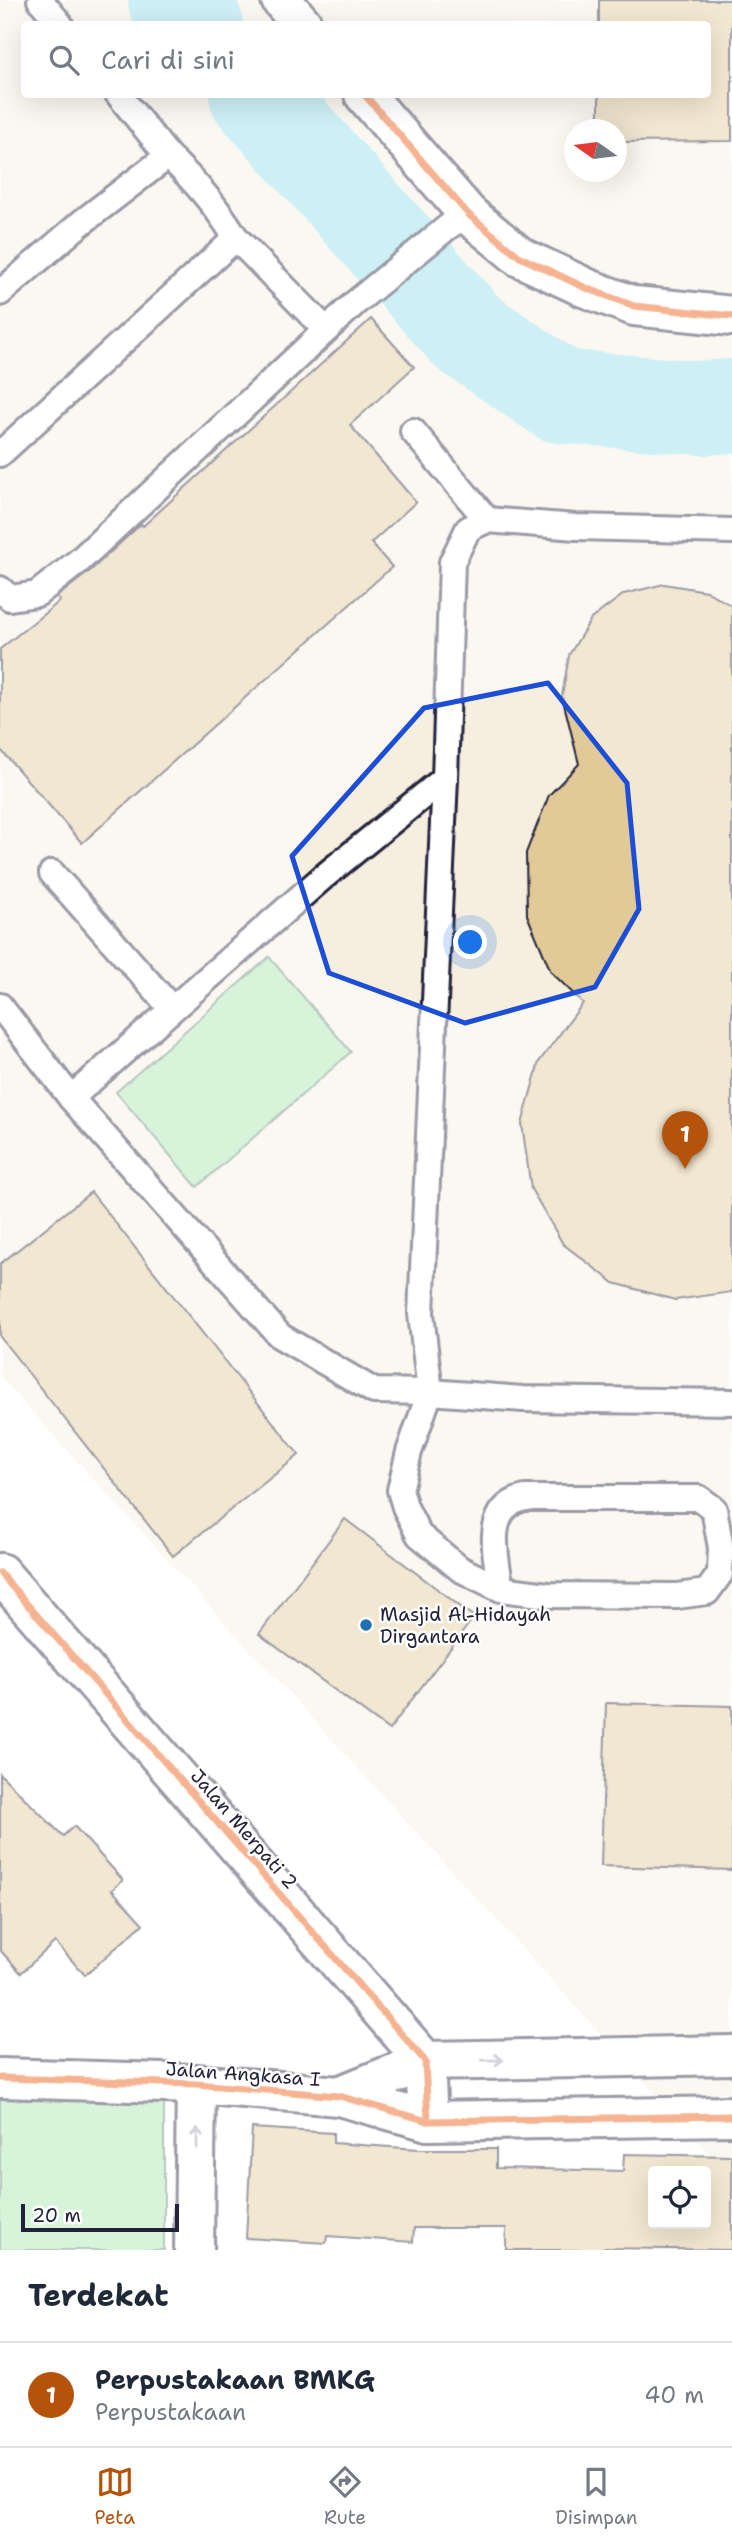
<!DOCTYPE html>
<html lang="id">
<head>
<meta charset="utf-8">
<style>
	body { margin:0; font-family:"Shantell Sans",sans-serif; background:#f6f6f7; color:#1f2937 }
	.controls { position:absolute; right:21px; bottom:21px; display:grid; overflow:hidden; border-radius:7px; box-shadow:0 7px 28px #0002 }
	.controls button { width:63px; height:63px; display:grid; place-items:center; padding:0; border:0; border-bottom:2px solid #e0e1e3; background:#fff; color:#1f2937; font:35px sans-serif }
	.compass { position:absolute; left:564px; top:119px; width:63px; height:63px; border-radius:50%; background:#fff; box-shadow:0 7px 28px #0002; rotate:284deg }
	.scale { position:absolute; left:21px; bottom:18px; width:158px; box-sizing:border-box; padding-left:7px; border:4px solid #22223b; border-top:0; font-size:19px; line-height:24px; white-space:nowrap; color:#22223b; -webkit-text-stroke:5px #fff; paint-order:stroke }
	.you { position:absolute; left:471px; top:943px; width:24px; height:24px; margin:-18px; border:5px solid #fff; border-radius:50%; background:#1a73e8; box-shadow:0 0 0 10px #1a73e833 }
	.badge { display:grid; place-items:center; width:46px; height:46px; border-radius:50%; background:#b45309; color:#fff; font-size:23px; font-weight:700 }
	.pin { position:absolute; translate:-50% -58px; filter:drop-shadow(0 2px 4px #0008) }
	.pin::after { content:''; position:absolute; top:37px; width:24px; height:21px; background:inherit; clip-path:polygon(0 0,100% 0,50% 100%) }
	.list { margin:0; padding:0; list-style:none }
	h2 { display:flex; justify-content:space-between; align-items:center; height:91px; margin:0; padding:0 28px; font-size:30px }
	h2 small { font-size:23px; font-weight:400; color:#747a83 }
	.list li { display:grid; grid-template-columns:46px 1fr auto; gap:21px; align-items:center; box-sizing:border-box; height:105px; padding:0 28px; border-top:2px solid #e0e1e3 }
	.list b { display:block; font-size:26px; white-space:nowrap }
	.list p { margin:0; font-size:23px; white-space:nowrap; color:#747a83 }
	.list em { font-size:23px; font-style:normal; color:#747a83 }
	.icon { flex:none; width:38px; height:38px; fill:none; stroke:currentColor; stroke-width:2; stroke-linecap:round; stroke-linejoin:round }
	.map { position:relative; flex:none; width:732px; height:2250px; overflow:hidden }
	.search { position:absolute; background:#fff; box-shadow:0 7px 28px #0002; left:21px; right:21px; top:21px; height:77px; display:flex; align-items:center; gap:18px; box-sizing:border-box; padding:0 24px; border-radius:7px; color:#747a83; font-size:26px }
	.sheet { height:196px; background:#fff }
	nav { display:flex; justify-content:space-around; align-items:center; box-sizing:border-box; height:98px; border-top:2px solid #e0e1e3; background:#fff; font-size:19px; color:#747a83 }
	nav a { display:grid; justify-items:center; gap:4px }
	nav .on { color:#b45309 }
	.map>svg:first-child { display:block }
	.built { fill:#f6efe0; fill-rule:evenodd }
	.green { fill:#a6e6ae; stroke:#648474; stroke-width:2 }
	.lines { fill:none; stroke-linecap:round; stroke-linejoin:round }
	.river { stroke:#8edee9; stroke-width:94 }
	.building { fill:#e2c998; stroke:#22223b; stroke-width:2; fill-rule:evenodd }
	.service-casing { stroke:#22223b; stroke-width:30 }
	.minor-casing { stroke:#22223b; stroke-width:44 }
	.tertiary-casing { stroke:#22223b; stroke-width:44 }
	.service { stroke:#fff; stroke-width:24 }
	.minor { stroke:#fff; stroke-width:38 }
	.tertiary { stroke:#fff; stroke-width:38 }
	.cycleway-casing { stroke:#fff; stroke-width:11 }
	.cycleway { stroke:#e8590c; stroke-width:7 }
	.oneway { stroke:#9c9ca7 }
	.marked { fill:none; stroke:#1d4ed8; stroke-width:5; stroke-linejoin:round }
	.poi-dot { fill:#1f6fb2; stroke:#fff; stroke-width:2.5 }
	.labels { text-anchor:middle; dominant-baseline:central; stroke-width:5; stroke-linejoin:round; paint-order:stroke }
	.poi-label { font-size:19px; fill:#22223b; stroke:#fff; text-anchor:start }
	.street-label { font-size:19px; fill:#22223b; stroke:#fff }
</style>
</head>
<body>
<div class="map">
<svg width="732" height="2250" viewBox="0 0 732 2250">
	<rect width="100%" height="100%" fill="#fff"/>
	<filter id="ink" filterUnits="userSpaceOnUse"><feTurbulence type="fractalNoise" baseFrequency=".0143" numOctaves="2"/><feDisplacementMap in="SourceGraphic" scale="14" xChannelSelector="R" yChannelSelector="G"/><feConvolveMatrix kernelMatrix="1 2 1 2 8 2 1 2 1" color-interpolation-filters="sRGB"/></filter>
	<g filter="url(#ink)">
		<!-- built -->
		<path class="built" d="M0 0H732V2157H713L0 1377ZM24 24H708V94H24ZM574 130H616V172H574Z"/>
		<!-- green -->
		<g class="green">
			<polygon points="269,957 351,1052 197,1187 116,1092"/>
			<rect x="0" y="2099" width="164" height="151"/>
		</g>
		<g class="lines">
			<!-- river -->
			<g class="river">
				<polyline points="175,0 196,24"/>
				<polyline points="256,94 468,333 560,396 701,408 732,406"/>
			</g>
		</g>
		<!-- building -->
		<g class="building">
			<polygon points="599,0 732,0 732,141 617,142 617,130 599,130 599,94 708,94 708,24 599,24"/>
			<polygon points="371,319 414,367 350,425 416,502 371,543 392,567 82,843 0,749 0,649 60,601 57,597 58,596 90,571 141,524 143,526"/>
			<polygon points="664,584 706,591 732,606 732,1292 675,1300 614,1283 563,1244 531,1189 522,1124 539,1062 583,1003 551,972 527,915 526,853 549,795 579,764 562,696 569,655 591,619 624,594"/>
			<polygon points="91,1192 299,1455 173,1556 0,1337 0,1264"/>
			<polygon points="345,1519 474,1617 389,1730 259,1634"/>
			<polygon points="606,1703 732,1706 732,1870 601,1866"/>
			<polygon points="0,1774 63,1836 74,1826 123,1880 112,1890 143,1924 85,1975 55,1942 21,1973 0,1950"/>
			<path d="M252 2128 333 2133V2143L419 2149H496V2168L623 2171 624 2154 732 2156V2250L602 2248V2250H506V2228H414L413 2242 327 2236 326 2243 246 2238ZM653 2171H706V2224H653Z"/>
		</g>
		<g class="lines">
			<!-- service casing -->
			<g class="service-casing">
				<g id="service">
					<polyline points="40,0 60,24"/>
					<polyline points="118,94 168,156"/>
					<polyline points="236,238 326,330"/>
					<path d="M0 293 81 223 168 156C194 180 217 207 236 238L0 454"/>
					<polyline points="413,431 487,520"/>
					<polyline points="732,531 576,527 487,520 468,529 452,562 445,778 421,1314 430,1392 523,1399 732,1402"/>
					<polyline points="0,589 10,598 37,594 80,560 355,303 449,226 468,214"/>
					<path d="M445 778 322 878 71 1098 280 1336 374 1391 430 1392 409 1452 400 1490 405 1507 419 1535 460 1569 501 1589 548 1595 677 1596 707 1592 720 1574 721 1548 714 1509 699 1498H525C482 1508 496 1556 501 1589"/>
					<polyline points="52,873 172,1009"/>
					<polyline points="0,1006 71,1098"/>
				</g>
			</g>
			<!-- minor casing -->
			<g class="minor-casing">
				<g id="minor">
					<polyline points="281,0 302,24"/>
					<polyline points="364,94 468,214 520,257 586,288 634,306 732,316"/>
					<polyline points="0,1573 425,2061 428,2121"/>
					<polyline points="194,2250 196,2084"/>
				</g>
			</g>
			<!-- tertiary casing -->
			<g class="tertiary-casing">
				<g id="tertiary">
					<polyline points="0,2078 196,2084 339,2096 428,2121 732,2116"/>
					<polyline points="339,2096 425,2061 732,2055"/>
				</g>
			</g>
			<!-- service -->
			<use href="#service" class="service"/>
			<!-- minor -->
			<use href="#minor" class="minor"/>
			<!-- tertiary -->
			<use href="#tertiary" class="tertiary"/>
			<!-- cycleway casing -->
			<g class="cycleway-casing">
				<g id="cycleway">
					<polyline points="364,94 468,214 520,257 586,288 634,306 732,316"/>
					<polyline points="0,1573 425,2061 428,2121"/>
					<polyline points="0,2078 196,2084 339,2096 428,2121 732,2116"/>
				</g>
			</g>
			<!-- cycleway -->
			<use href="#cycleway" class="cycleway"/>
		</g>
		<!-- one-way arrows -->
		<defs><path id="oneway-shaft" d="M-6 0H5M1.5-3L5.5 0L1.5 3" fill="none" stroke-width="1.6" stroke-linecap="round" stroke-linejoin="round" transform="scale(1.75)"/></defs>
		<g class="oneway">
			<use href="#oneway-shaft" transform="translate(493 2060) rotate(-1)"/>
			<use href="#oneway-shaft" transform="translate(197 2138) rotate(-90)"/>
		</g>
	</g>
	<!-- marked area -->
	<path d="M0 0H732V2250H0ZM548 683 627 783 639 909 595 987 465 1023 329 973 292 856 424 708Z" fill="#fff" fill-opacity=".55" fill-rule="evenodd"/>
	<path class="marked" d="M548 683 627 783 639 909 595 987 465 1023 329 973 292 856 424 708Z"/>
	<!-- markers -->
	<circle class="poi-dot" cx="366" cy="1625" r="7"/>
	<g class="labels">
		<!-- poi labels -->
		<g class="poi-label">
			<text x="380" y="1614">Masjid Al-Hidayah<tspan x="380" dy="22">Dirgantara</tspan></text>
		</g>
		<!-- street labels -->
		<g class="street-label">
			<text transform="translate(244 1829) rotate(49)">Jalan Merpati 2</text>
			<text transform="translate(243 2074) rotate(4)">Jalan Angkasa I</text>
		</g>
	</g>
</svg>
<div class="controls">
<button><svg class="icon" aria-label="locate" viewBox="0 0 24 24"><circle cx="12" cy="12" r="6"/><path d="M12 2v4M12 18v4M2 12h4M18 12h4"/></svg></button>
</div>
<svg class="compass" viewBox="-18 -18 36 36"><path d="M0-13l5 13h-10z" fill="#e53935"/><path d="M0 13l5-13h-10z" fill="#747a83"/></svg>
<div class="scale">20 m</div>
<div class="you"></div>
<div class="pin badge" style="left:685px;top:1169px">1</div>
<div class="search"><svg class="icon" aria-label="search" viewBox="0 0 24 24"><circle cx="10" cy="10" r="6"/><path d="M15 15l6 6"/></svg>Cari di sini</div>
</div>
<section class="sheet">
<h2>Terdekat<small></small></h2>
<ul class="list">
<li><span class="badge">1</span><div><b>Perpustakaan BMKG</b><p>Perpustakaan</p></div><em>40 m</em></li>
</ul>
</section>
<nav>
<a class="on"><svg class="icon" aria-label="map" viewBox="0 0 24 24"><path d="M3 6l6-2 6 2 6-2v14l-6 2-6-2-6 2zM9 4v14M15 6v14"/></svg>Peta</a>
<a><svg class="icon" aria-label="directions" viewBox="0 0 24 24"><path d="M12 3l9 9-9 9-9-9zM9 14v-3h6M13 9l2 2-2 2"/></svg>Rute</a>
<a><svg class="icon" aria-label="saved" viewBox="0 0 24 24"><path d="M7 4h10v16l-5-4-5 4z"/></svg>Disimpan</a>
</nav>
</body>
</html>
